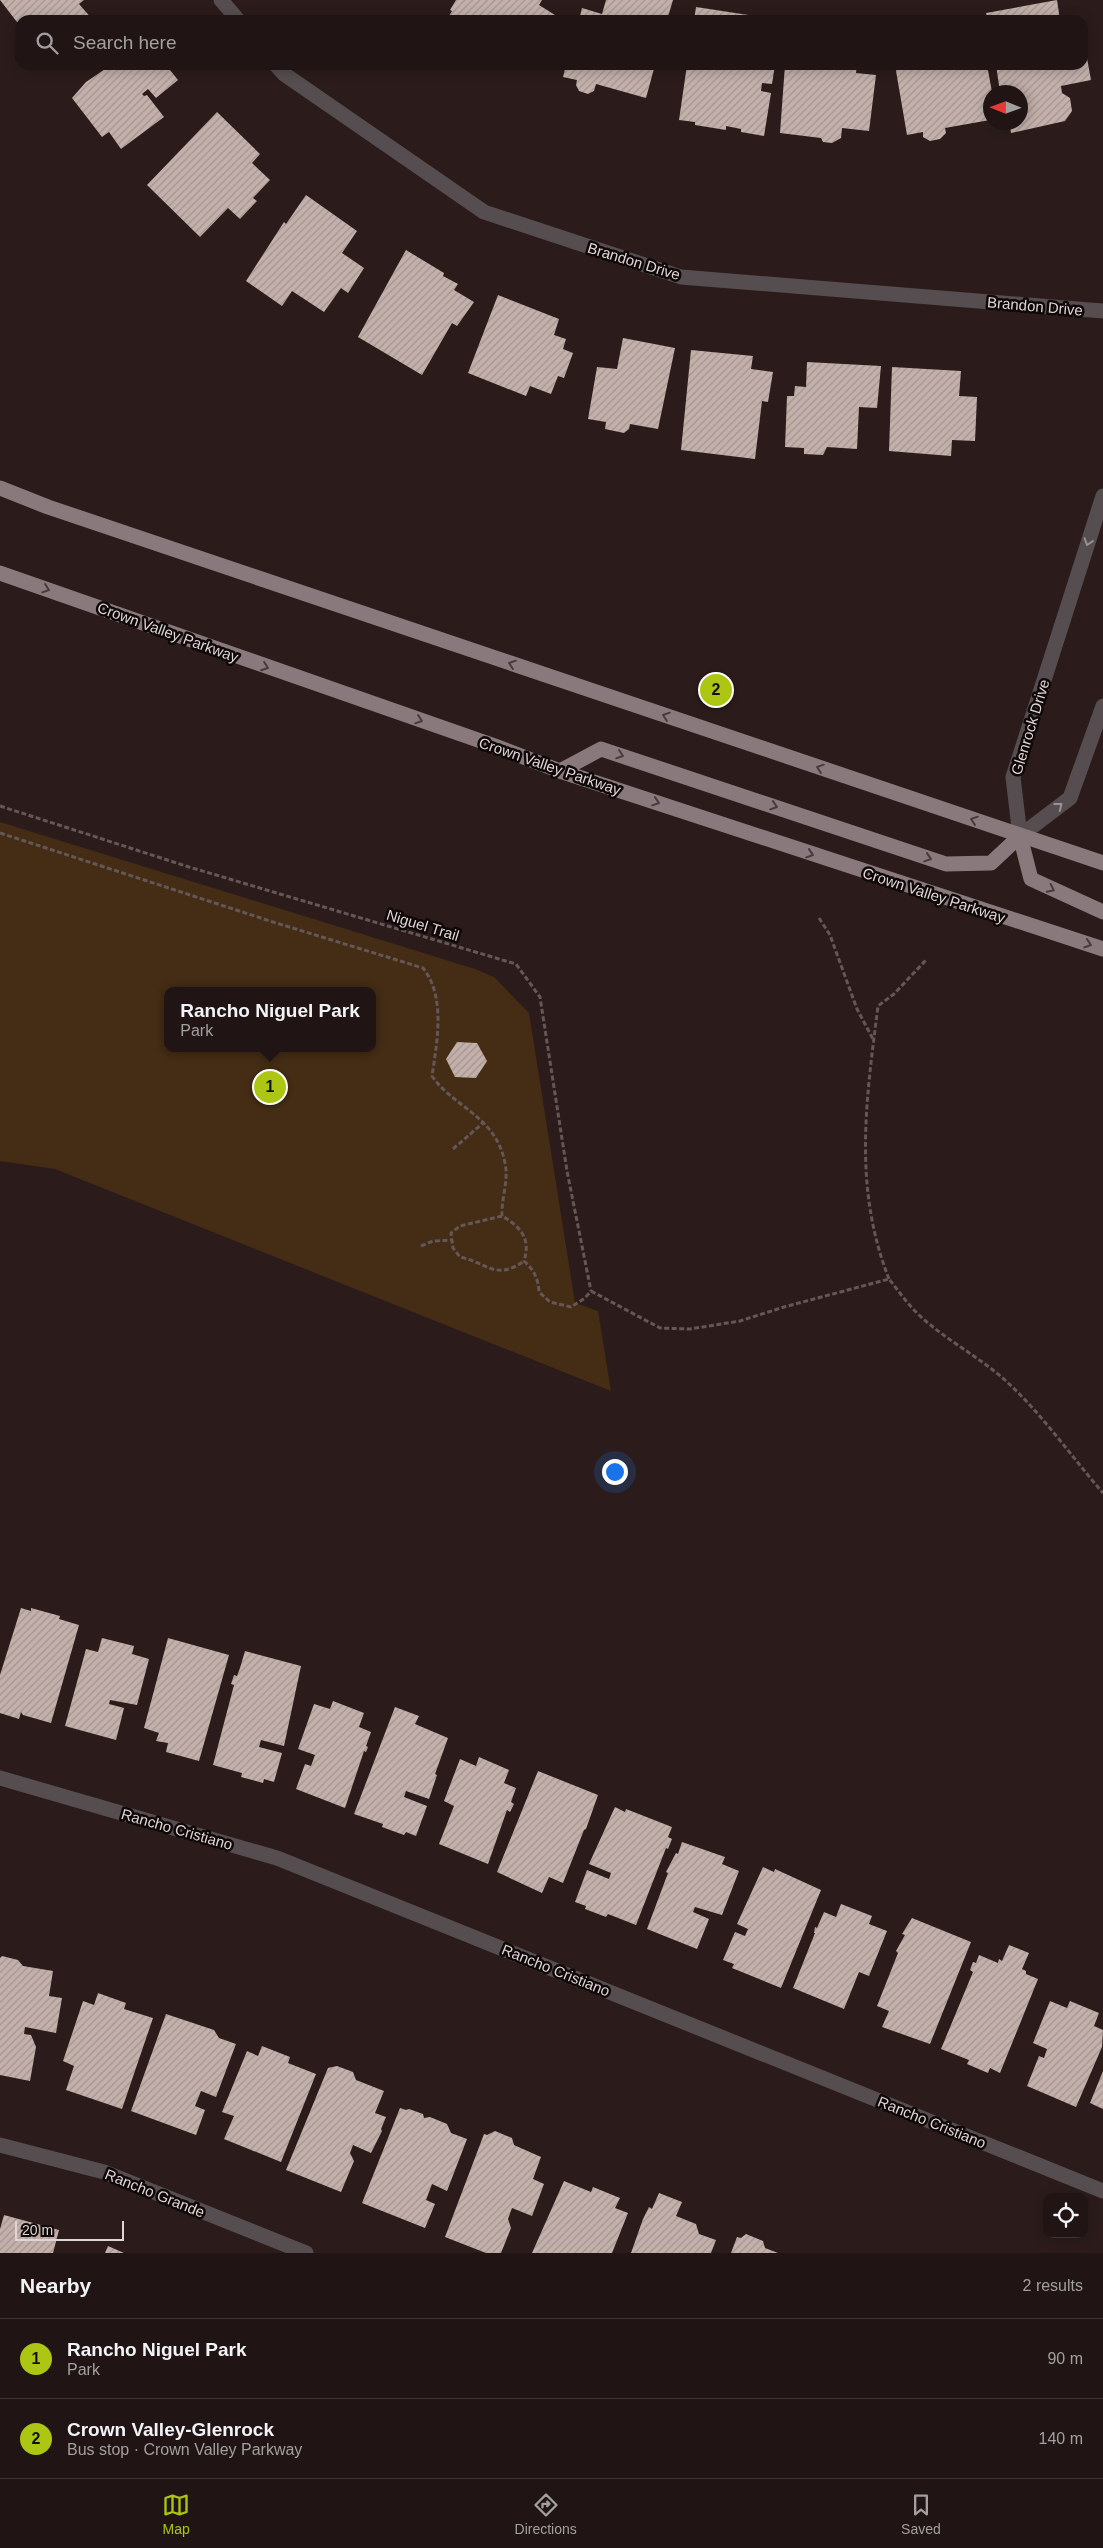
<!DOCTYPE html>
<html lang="en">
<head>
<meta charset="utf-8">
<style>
	body { margin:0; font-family:Helvetica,sans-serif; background:#281e1d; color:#f1f3f6 }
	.controls { position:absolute; right:15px; bottom:15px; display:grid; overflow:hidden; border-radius:10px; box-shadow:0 2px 12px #0003 }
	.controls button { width:45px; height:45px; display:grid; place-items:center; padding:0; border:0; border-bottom:1px solid #3d3434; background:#201514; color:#f1f3f6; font:25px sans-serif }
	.compass { position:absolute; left:983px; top:85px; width:45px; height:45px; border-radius:50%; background:#201514; box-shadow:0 2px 12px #0003; rotate:271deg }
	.scale { position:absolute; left:15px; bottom:12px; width:109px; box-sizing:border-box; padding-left:5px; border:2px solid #dfd5d4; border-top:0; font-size:14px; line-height:18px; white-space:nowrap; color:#dfd5d4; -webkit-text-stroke:4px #0f0808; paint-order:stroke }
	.you { position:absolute; left:614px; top:1471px; width:18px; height:18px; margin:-12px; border:4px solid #fff; border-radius:50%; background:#1a73e8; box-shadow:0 0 0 8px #1a73e833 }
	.badge { display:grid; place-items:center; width:32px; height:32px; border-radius:50%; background:#acc613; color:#111; font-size:16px; font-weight:700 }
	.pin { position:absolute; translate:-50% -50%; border:2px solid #fff; box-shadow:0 1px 5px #0006 }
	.popup { position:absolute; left:164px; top:987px; width:212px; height:65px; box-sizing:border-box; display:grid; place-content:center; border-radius:10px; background:#201514; filter:drop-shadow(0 1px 4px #0005); font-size:16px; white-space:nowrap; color:#a29fa0 }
	.popup b { font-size:19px; color:#f1f3f6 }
	.popup::after { content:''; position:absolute; left:50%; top:100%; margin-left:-10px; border:10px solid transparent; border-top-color:#201514 }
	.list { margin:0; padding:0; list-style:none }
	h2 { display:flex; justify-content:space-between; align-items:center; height:65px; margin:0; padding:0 20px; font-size:21px }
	h2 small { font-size:16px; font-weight:400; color:#a29fa0 }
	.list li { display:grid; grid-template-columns:32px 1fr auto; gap:15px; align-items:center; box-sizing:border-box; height:80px; padding:0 20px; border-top:1px solid #3d3434 }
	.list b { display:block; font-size:19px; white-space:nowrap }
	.list p { margin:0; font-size:16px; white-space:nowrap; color:#a29fa0 }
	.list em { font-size:16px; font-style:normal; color:#a29fa0 }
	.icon { flex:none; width:28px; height:28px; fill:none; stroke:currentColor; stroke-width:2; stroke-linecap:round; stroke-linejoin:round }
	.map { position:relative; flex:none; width:1103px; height:2253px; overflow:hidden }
	.search { position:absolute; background:#201514; box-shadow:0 2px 12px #0003; left:15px; right:15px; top:15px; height:55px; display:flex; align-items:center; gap:12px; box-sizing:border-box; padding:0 18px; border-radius:15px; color:#a29fa0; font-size:19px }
	.sheet { height:225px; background:#201514 }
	nav { display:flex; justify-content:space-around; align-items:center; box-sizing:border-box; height:70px; border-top:1px solid #3d3434; background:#201514; font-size:14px; color:#a29fa0 }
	nav a { display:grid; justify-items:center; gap:2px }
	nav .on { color:#acc613 }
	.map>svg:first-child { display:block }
	.green { fill:#442c15; fill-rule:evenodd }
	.building { fill:url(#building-hatch) }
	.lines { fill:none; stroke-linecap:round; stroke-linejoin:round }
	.path { stroke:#645756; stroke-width:3; stroke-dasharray:5 2.5; stroke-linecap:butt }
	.minor { stroke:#554d4f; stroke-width:15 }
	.major { stroke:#89797c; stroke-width:15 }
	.oneway { stroke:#9a9192 }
	.oneway2 { stroke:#463b3c }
	.labels { text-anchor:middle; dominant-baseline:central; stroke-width:5; stroke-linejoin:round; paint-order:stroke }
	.street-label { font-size:15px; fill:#dfd5d4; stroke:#0f0808 }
</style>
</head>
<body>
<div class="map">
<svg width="1103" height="2253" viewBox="0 0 1103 2253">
	<defs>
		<pattern id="building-hatch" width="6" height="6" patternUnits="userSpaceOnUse" patternTransform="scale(1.25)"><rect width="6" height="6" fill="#c3b0aa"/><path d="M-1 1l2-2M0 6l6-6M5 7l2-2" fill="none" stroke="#a39490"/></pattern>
	</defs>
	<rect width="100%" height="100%" fill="#2b1c1b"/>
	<!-- green -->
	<path class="green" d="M0 822 475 969 494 977 529 1013 575 1303 598 1311 611 1391 55 1169 0 1161ZM168 991H372V1048H168Z"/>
	<!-- building -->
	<g class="building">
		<polygon points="0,0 84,0 79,4 93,20 20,20 20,26"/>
		<polygon points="456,0 542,0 539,5 555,15 552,20 449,20 447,19 452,11 450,10"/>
		<polygon points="606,0 673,0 667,20 579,20 582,8 602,14"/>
		<polygon points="1057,0 1060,20 988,20 986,13"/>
		<polygon points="696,7 755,16 754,20 694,20"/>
		<polygon points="979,15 979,20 954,20 954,19"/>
		<polygon points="1083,36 1091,80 1061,86 1062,93 1070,98 1072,111 1065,121 1011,133 1009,122 1020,122 1020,92 1000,92 996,65 1083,65"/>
		<polygon points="111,65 166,65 178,80 156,98 148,89 142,94 144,96 147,95 164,117 121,149 109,132 102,137 72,98 86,82"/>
		<polygon points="566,65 655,65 646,98 596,84 594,91 588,94 579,91 576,85 577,80 563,77"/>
		<polygon points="687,65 775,65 772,84 762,83 761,91 771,93 764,136 741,132 741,129 726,126 726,130 695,125 695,122 679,120"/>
		<polygon points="785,65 857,65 856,73 876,75 869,131 842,128 841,138 832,143 823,142 821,138 780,133"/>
		<polygon points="895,65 987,65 992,92 990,120 945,128 946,133 940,139 930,141 923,137 923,132 907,135"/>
		<polygon points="217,112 260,154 252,163 270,180 253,198 257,201 240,219 228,208 200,237 147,185"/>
		<polygon points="306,195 357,231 342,253 364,268 348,293 341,288 324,312 292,291 282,306 246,281 284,222 286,224"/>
		<polygon points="406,250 444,273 443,276 458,284 454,290 474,302 457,326 452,323 422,375 358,337"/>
		<polygon points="498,295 559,319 554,335 566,339 563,349 573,353 564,378 558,376 551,394 530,386 526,396 468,373"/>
		<polygon points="623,338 675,348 658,429 630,424 629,429 624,433 605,429 606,422 588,419 597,367 617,369"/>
		<polygon points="691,350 753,356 751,369 773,372 768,402 762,401 755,459 681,450"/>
		<polygon points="807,362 881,366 877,408 859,407 857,449 827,447 823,455 804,454 804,448 785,447 787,396 794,396 795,386 806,387"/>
		<polygon points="892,367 961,371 959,396 977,397 975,441 952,440 951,456 889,451"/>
		<polygon points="457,1042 477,1043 487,1061 476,1078 455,1077 446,1059"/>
		<polygon points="21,1608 31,1611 31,1608 60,1616 59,1619 79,1625 51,1723 23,1715 21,1712 19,1719 0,1713 0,1675"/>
		<polygon points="102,1638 134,1646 132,1654 149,1659 137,1705 110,1700 109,1704 124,1708 116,1740 65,1726 86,1649 98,1652"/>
		<polygon points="168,1638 229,1655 199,1761 166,1752 168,1743 156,1741 159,1733 144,1728"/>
		<polygon points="245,1651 301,1666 284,1746 261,1740 259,1747 282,1753 274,1782 264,1779 263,1783 241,1777 242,1773 213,1765 234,1685 231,1684 234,1675 237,1676 240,1668"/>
		<polygon points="333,1701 364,1713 359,1727 371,1732 366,1746 368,1747 366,1752 364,1751 345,1808 296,1789 305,1764 311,1766 315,1755 298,1749 314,1704 330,1709"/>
		<polygon points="395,1707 419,1716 415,1724 448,1738 435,1774 437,1775 429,1799 406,1791 404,1797 427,1806 416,1836 406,1832 404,1835 382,1827 383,1824 354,1814"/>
		<polygon points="479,1757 509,1770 504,1783 516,1788 511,1802 514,1804 510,1812 507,1810 488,1864 439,1844 454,1806 444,1801 460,1759 476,1766"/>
		<polygon points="538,1771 598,1795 586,1829 584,1830 563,1883 549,1877 542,1893 497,1872"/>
		<polygon points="615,1807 625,1812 626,1809 672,1827 668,1837 672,1839 668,1849 666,1848 636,1925 608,1914 606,1917 585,1909 586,1906 575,1902 587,1870 609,1879 611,1873 589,1864"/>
		<polygon points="682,1842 725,1857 722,1864 739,1871 722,1915 695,1907 693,1912 709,1919 697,1949 647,1929 668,1873 666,1872 676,1853 678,1854"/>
		<polygon points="763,1867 774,1872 775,1869 821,1890 781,1988 732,1968 734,1964 723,1960 735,1932 745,1936 748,1929 737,1924"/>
		<polygon points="841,1904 872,1916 869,1924 887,1931 869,1976 859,1972 844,2009 793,1988 815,1933 814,1933 815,1927 817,1928 824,1912 836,1917"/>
		<polygon points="912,1918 971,1942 930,2044 882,2027 889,2011 877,2006 898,1953 896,1951 905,1935 902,1934"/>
		<polygon points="1009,1945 1029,1953 1022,1969 1026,1971 1026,1974 1038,1979 1000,2073 990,2068 988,2073 967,2064 969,2060 941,2049 973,1972 970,1970 973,1962 976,1963 979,1955 998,1963 999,1959 1002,1961"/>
		<polygon points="2,1956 18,1960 23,1966 53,1971 49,1996 62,1998 56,2033 25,2027 24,2034 31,2035 36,2047 30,2081 0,2075 0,1958"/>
		<polygon points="98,1993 126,2003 124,2009 153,2018 122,2109 66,2090 74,2066 63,2061 83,2001 94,2005"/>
		<polygon points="1050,2001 1067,2008 1070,2001 1099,2013 1094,2026 1103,2030 1102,2047 1076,2107 1027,2086 1039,2056 1044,2058 1047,2049 1033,2043"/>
		<polygon points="166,2014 214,2030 219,2038 236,2044 216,2097 201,2091 195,2106 205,2110 196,2135 131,2111"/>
		<polygon points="262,2046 290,2057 288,2063 316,2074 281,2162 224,2139 234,2116 222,2112 247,2051 258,2056"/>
		<polygon points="337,2066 353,2072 356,2080 384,2091 375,2113 386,2117 381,2129 382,2131 371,2153 353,2145 350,2153 354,2161 341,2192 286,2170 328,2068"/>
		<polygon points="1103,2071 1103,2109 1090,2103"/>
		<polygon points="400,2108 406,2110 409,2109 423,2114 424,2118 430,2117 447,2124 451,2133 467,2139 447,2191 432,2184 426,2200 435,2204 425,2228 362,2203"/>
		<polygon points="495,2131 512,2138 514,2145 541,2157 533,2179 544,2184 532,2216 512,2208 508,2219 511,2228 501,2253 486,2253 445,2237 484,2134 487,2135"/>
		<polygon points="564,2181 591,2192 593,2187 620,2198 615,2208 628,2213 612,2253 532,2253"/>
		<polygon points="659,2193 682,2202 676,2216 696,2224 699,2234 716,2240 711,2253 631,2253 643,2219 649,2207 652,2209"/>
		<polygon points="4,2215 59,2230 53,2253 0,2253 0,2229"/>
		<polygon points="746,2234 763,2241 765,2248 778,2253 731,2253 737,2237 741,2238"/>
		<polygon points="108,2246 124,2253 105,2253"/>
	</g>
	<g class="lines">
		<!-- path -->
		<g class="path">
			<polyline points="0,806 189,867 516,964 540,997 567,1171 591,1291"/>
			<path d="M0 833 273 922 423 968C446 997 437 1042 432 1076 454 1108 496 1116 505 1163 509 1180 501 1199 502 1216 521 1227 531 1239 524 1261 534 1270 538 1278 539 1292L550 1302 571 1307 585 1298 591 1291"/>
			<polyline points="819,918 830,935 857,1009 873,1039"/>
			<polyline points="453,1149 483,1123"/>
			<path d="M502 1216 460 1226 451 1233 453 1248 460 1257C487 1263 496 1281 524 1261"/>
			<polyline points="421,1246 433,1241 452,1240"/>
			<path d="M889 1279C853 1187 866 1101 878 1006L894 994 926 960"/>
			<path d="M591 1291 660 1328 690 1329 740 1321 784 1307 889 1279C898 1290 906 1302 916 1312 942 1338 977 1355 1006 1381 1042 1414 1071 1456 1103 1493"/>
		</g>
		<!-- minor -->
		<g class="minor">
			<polyline points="221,0 238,20"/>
			<polyline points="276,65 284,74 484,212 681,277 1103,311"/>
			<polyline points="1020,836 1013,777 1103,496"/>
			<polyline points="1020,836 1070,798 1103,706"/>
			<polyline points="0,1778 277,1858 1103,2191"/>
			<polyline points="0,2145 104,2172 306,2253"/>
		</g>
		<!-- major -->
		<g class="major">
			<polyline points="0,488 48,507 1103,863"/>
			<polyline points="0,573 495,746 560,771 1103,949"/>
			<polyline points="560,771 601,749 946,864 991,863 1020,836"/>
			<polyline points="1020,836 1031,879 1103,912"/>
		</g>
	</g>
	<!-- one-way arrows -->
	<defs><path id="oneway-chevron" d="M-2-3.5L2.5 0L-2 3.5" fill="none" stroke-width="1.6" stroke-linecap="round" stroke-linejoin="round" transform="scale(1.25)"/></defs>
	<g class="oneway">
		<use href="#oneway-chevron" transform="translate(1088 542) rotate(108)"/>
		<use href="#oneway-chevron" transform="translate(1059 806) rotate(-38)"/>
	</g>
	<g class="oneway2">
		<use href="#oneway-chevron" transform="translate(46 589) rotate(19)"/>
		<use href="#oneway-chevron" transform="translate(512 664) rotate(-161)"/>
		<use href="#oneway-chevron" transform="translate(265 667) rotate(20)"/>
		<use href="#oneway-chevron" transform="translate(666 716) rotate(-161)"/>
		<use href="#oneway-chevron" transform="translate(419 720) rotate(19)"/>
		<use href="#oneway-chevron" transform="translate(620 755) rotate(19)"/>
		<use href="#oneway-chevron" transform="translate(820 768) rotate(-161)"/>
		<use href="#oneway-chevron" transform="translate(656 802) rotate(18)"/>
		<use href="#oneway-chevron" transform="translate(774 806) rotate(18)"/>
		<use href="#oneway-chevron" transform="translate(974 820) rotate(-161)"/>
		<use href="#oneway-chevron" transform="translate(810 854) rotate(18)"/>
		<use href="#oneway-chevron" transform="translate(928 858) rotate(18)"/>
		<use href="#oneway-chevron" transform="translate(1051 889) rotate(26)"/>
		<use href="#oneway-chevron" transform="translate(1088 944) rotate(18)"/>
	</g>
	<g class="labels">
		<!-- street labels -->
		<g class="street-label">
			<text transform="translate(634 261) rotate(17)">Brandon Drive</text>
			<text transform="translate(1035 306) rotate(5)">Brandon Drive</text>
			<text transform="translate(168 632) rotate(20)">Crown Valley Parkway</text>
			<text transform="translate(1030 727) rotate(-73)">Glenrock Drive</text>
			<text transform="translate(550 766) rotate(19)">Crown Valley Parkway</text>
			<text transform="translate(934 895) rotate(18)">Crown Valley Parkway</text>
			<text transform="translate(423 925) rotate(17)">Niguel Trail</text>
			<text transform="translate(177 1829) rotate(16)">Rancho Cristiano</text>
			<text transform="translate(556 1970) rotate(22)">Rancho Cristiano</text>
			<text transform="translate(932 2122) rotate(22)">Rancho Cristiano</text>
			<text transform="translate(155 2193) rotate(22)">Rancho Grande</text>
		</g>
	</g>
</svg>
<div class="controls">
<button><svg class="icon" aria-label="locate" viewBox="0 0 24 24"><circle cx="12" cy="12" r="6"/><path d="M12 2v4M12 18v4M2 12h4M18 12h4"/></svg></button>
</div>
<svg class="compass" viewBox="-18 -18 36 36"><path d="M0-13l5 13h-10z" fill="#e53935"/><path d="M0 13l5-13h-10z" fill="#a29fa0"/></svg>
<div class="scale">20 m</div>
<div class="you"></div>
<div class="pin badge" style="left:270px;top:1087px">1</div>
<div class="popup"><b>Rancho Niguel Park</b>Park</div>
<div class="pin badge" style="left:716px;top:690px">2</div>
<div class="search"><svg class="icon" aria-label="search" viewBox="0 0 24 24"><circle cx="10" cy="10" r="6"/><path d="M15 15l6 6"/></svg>Search here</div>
</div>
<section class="sheet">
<h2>Nearby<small>2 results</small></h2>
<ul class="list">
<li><span class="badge">1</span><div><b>Rancho Niguel Park</b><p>Park</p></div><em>90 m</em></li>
<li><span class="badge">2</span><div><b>Crown Valley-Glenrock</b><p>Bus stop · Crown Valley Parkway</p></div><em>140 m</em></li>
</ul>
</section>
<nav>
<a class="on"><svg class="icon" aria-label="map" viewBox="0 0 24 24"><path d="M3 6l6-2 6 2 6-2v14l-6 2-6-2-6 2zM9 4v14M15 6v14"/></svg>Map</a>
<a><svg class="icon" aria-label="directions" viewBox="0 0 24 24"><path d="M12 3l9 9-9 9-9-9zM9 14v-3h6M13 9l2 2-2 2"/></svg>Directions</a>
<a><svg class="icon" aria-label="saved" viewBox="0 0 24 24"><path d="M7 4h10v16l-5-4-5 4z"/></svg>Saved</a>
</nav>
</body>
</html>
